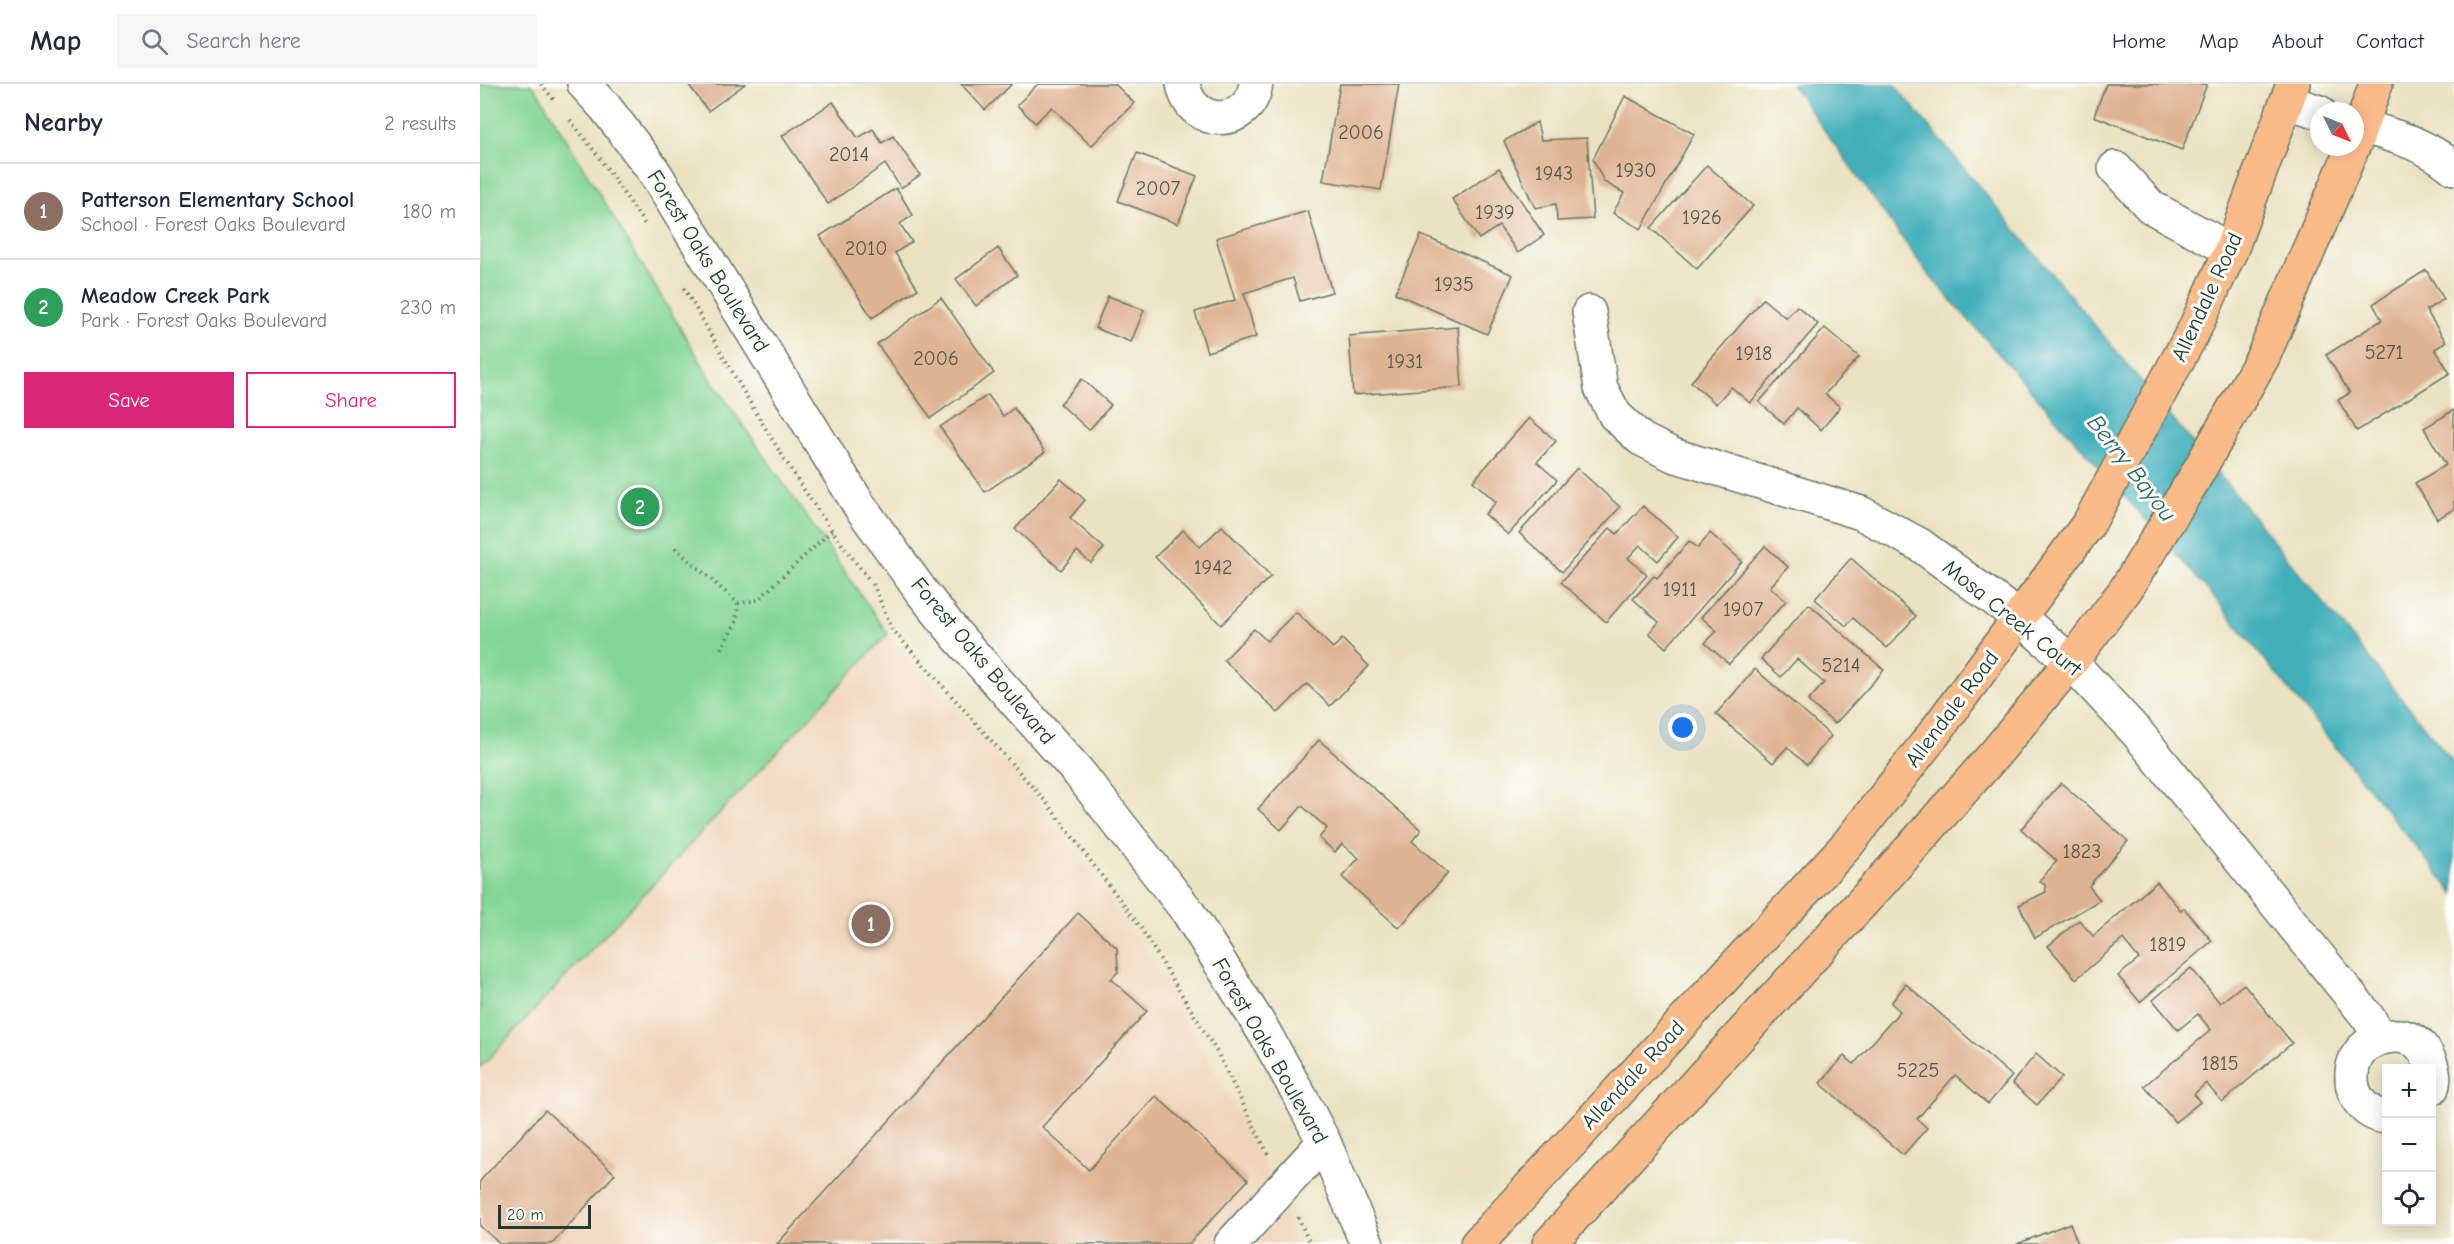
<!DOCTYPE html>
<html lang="en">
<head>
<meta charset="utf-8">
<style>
	body { margin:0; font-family:"Comic Neue",sans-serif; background:#f6f6f7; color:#1f2937 }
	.controls { position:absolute; right:18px; bottom:18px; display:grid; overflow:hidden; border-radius:0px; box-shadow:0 3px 15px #0003 }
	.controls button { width:54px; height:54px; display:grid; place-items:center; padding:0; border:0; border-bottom:2px solid #e0e1e3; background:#fff; color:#1f2937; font:30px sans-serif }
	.compass { position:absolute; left:1830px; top:18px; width:54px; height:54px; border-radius:50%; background:#fff; box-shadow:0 3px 15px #0003; rotate:133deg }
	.scale { position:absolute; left:18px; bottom:15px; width:93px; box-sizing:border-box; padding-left:6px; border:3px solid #1f3d34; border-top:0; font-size:16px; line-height:21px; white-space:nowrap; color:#1f3d34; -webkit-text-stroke:4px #fdfcf7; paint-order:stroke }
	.you { position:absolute; left:1203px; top:644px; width:21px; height:21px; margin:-15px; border:4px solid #fff; border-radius:50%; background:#1a73e8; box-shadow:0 0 0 9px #1a73e833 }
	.badge { display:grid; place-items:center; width:39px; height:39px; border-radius:50%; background:#db2777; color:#fff; font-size:20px; font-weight:700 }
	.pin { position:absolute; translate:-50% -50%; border:3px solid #fff; box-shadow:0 2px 6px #0006 }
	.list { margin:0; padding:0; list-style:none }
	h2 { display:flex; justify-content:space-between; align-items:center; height:78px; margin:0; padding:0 24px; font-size:26px }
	h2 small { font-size:20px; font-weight:400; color:#747a83 }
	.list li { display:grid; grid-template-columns:39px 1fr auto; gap:18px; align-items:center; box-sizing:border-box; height:96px; padding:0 24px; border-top:2px solid #e0e1e3 }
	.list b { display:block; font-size:22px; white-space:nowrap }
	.list p { margin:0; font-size:20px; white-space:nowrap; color:#747a83 }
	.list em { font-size:20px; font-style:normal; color:#747a83 }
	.actions { display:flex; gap:12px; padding:18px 24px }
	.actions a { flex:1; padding:14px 0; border:2px solid #db2777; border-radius:0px; text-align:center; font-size:21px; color:#db2777 }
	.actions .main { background:#db2777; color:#fff }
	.icon { flex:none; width:33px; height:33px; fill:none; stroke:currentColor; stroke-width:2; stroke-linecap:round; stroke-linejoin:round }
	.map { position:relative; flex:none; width:1974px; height:1160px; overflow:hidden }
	header { display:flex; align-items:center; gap:36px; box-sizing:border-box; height:84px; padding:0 30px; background:#fff; border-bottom:2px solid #e0e1e3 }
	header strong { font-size:28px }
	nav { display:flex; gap:33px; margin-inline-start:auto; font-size:21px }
	.search { width:420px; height:54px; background:#f6f6f7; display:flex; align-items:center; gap:15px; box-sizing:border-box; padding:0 21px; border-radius:0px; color:#747a83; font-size:22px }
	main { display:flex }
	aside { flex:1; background:#fff }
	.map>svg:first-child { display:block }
	.built { fill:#f0d5bc }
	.green { fill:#83d596; stroke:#518965; stroke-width:1.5 }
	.water { fill:#3fafbb; stroke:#2f7678; stroke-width:1.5 }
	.building { fill:#dfb292 }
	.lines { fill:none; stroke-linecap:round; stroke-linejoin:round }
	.minor-casing { stroke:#676; stroke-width:36 }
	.major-casing { stroke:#676; stroke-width:36 }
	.path { stroke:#676; stroke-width:4; stroke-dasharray:1.5 4.5; stroke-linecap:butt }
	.minor { stroke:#fff; stroke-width:33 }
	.major { stroke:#fabb8b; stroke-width:33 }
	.labels { text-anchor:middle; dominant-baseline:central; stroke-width:6; stroke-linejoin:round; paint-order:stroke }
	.number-label { font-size:20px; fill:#4f5a4c }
	.street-label { font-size:22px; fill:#1f3d34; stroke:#fdfcf7 }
	.water-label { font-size:24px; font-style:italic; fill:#2a6563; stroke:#fdfcf7 }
</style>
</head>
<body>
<header>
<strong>Map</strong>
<div class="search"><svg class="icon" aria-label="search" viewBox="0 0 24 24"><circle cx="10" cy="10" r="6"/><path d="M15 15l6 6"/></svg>Search here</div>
<nav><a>Home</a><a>Map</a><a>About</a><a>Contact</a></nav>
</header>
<main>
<aside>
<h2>Nearby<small>2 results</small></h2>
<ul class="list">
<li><span class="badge" style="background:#8d6e63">1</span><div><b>Patterson Elementary School</b><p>School · Forest Oaks Boulevard</p></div><em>180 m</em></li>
<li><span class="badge" style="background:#2e9e5b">2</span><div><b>Meadow Creek Park</b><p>Park · Forest Oaks Boulevard</p></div><em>230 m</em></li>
</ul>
<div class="actions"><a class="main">Save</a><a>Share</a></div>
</aside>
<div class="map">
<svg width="1974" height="1160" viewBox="0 0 1974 1160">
	<rect width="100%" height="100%" fill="#fdfcf7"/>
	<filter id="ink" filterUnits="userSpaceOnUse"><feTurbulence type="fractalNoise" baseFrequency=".0167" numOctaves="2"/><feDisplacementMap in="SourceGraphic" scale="12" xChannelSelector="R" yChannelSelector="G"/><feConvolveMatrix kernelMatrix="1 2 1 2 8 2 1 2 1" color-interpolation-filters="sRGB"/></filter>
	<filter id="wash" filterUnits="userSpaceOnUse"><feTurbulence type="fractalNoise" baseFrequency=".008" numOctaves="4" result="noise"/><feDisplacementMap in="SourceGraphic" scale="24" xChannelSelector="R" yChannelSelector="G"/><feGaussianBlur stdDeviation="1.35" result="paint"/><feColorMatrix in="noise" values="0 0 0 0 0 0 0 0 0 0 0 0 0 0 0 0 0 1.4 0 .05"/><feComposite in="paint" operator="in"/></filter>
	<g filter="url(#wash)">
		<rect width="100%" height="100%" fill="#ebe2c2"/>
		<!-- built -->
		<polygon class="built" points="408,550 539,694 611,787 684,894 782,1075 816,1160 0,1160 0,984"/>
		<!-- green -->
		<polygon class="green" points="0,0 50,0 56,5 231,295 408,550 0,984"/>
		<!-- water -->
		<polygon class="water" points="1311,0 1414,0 1756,411 1974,679 1974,810 1734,513 1448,190"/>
		<g id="blocks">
			<!-- building -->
			<g class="building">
				<polygon points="208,0 265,0 228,27"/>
				<polygon points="481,0 532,0 505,26"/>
				<polygon points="558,0 635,0 654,19 611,62 572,23 555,39 537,21"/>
				<polygon points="860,0 919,0 901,106 843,97"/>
				<polygon points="1626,0 1727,0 1702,66 1614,32"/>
				<polygon points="1145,12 1214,50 1161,145 1133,129 1144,109 1124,98 1113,75"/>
				<polygon points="353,18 378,54 393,45 402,59 413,52 440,91 421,104 405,80 348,120 302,52"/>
				<polygon points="1057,38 1061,56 1107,54 1113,135 1077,137 1076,120 1055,124 1024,57"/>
				<polygon points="657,69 717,92 698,140 638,117"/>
				<polygon points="1227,81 1273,122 1217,185 1171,144"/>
				<polygon points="1019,84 1064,151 1038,169 1019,142 999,155 972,115"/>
				<polygon points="416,104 433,131 420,140 432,158 415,169 438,205 392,234 340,152"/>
				<polygon points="828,127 852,208 820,217 813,194 764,209 776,253 727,268 715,228 755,216 736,154"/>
				<polygon points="941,151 1033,191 1007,250 915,209"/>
				<polygon points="518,164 537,191 496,222 476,195"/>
				<polygon points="1946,186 1964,215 1946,226 1966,258 1955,265 1970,289 1877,347 1858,316 1870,309 1846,271 1902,236 1893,220"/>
				<polygon points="628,212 664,226 651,258 615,244"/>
				<polygon points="461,214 514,289 451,334 397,260"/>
				<polygon points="1283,215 1306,234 1317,222 1338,240 1270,319 1251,303 1236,320 1211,298"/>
				<polygon points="978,243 982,303 873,311 869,252"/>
				<polygon points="1345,244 1379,273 1345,310 1360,323 1341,346 1317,324 1304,340 1279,318"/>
				<polygon points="602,295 631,321 609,346 580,320"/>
				<polygon points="508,311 523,332 534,324 565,368 505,408 460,343"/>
				<polygon points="1974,326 1974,425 1957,435 1935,399 1966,381 1944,344"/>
				<polygon points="1049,334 1076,357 1057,378 1077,396 1028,451 1005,430 1016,418 993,397"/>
				<polygon points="1097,384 1140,423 1082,488 1039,449"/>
				<polygon points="581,395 605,416 590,434 624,464 611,479 597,467 581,486 535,445"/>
				<polygon points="1163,422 1198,453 1178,477 1160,461 1148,474 1167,491 1126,538 1081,498 1130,444 1137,450"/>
				<polygon points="742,442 791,492 741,541 675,473 703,446 720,463"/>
				<polygon points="1230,449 1262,477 1186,564 1169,549 1179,538 1153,515 1174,492 1177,494 1209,457 1218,464"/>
				<polygon points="1285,462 1308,483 1290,503 1306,517 1249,580 1225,559 1237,547 1221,533"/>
				<polygon points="1371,474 1436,532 1407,564 1373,534 1366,542 1335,515"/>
				<polygon points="1329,520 1404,586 1355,640 1328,617 1344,599 1317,575 1301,593 1281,575"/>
				<polygon points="816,528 853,564 862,555 889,582 850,622 827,600 798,629 744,576 774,545 787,557"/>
				<polygon points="1275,585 1351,652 1327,681 1307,663 1293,679 1236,630"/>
				<polygon points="839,656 941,746 932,757 968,789 919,844 862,793 879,774 862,760 855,768 839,754 847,744 822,722 801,746 778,725"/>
				<polygon points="1581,699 1648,757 1609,802 1620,816 1555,854 1539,821 1566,808 1565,801 1559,797 1577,777 1541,745"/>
				<polygon points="1677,798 1701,827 1704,824 1732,857 1660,918 1638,892 1659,875 1643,855 1596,895 1568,862 1599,836 1613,852"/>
				<polygon points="598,829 637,864 638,888 631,895 667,927 562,1043 609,1086 676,1012 768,1096 709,1160 297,1160"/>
				<polygon points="1711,884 1740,919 1764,900 1812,959 1742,1018 1726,999 1714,1010 1720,1018 1695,1038 1664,1002 1731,946 1718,930 1698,946 1673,916"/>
				<polygon points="1426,900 1532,992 1508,1020 1475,991 1437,1035 1447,1044 1423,1071 1340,999 1364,972 1374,980 1420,927 1411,919"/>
				<polygon points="1556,970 1582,993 1557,1021 1532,999"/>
				<polygon points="65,1026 135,1090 72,1160 20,1160 0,1142 0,1097"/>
				<polygon points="1590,1139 1598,1160 1537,1160"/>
			</g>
		</g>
	</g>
	<g filter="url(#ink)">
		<use href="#blocks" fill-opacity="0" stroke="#676" stroke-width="1.5"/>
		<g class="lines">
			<!-- minor casing -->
			<g class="minor-casing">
				<g id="minor">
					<polyline points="104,0 125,23 173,86 379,421 441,507 477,552 599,689 708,828 784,948 820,1012 844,1058 887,1160"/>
					<path d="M703 0C711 45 769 45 776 0"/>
					<polyline points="1808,18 1839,28"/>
					<path d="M1875 40C1913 52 1943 58 1974 84"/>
					<polyline points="1635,84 1671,123 1751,166"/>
					<polyline points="1109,228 1121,304 1135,331 1161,355 1193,371 1381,429 1440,461 1540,534 1591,578 1659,651 1887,932 1900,952"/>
					<path d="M1906 1033C1860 1027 1858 954 1915 952 1925 951 1938 957 1943 965 1951 977 1957 990 1952 1004"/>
					<polyline points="751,1160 844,1058"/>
				</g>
			</g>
			<!-- major casing -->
			<g class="major-casing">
				<g id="major">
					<polyline points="1875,59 1896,0"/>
					<polyline points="997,1160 1367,761 1453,651 1609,439 1714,246 1751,166 1813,0"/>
					<polyline points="1069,1160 1401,798 1514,671 1591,578 1646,505 1714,395 1783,273 1873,63"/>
				</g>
			</g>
			<!-- path -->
			<g class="path">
				<polyline points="61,0 74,16"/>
				<polyline points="90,36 119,73 166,142"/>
				<path d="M204 204C262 304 315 403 388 494"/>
				<polyline points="195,464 258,519 256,538 241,565"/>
				<polyline points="393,500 412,545 566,718 659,841 737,968 789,1072"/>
				<polyline points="258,519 278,516 352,446"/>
				<polyline points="818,1133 830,1160"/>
			</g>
			<!-- minor -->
			<use href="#minor" class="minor"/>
			<!-- major -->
			<use href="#major" class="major"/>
		</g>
	</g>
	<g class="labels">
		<!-- number labels -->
		<g class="number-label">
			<text x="881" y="48">2006</text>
			<text x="369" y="70">2014</text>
			<text x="1156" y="86">1930</text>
			<text x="1074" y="89">1943</text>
			<text x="678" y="104">2007</text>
			<text x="1015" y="128">1939</text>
			<text x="1222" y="133">1926</text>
			<text x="386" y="164">2010</text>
			<text x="974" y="200">1935</text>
			<text x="1904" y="268">5271</text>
			<text x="1274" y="269">1918</text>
			<text x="456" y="274">2006</text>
			<text x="925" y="277">1931</text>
			<text x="733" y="483">1942</text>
			<text x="1200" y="505">1911</text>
			<text x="1263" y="525">1907</text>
			<text x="1361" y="581">5214</text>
			<text x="1602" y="767">1823</text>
			<text x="1688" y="860">1819</text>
			<text x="1740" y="979">1815</text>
			<text x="1438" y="986">5225</text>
		</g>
		<!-- street labels -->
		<g class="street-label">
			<text transform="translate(228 177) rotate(58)">Forest Oaks Boulevard</text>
			<text transform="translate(1727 213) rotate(-65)">Allendale Road</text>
			<text transform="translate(1532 534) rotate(39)">Mosa Creek Court</text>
			<text transform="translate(503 577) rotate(50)">Forest Oaks Boulevard</text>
			<text transform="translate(1472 625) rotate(-53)">Allendale Road</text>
			<text transform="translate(790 967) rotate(60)">Forest Oaks Boulevard</text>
			<text transform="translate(1153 991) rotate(-47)">Allendale Road</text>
		</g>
		<!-- water labels -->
		<g class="water-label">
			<text transform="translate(1652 384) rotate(52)">Berry Bayou</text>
		</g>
	</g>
</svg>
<div class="controls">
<button>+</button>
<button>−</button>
<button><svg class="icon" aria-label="locate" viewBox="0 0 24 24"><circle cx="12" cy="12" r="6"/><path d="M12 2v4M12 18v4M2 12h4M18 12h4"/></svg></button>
</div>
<svg class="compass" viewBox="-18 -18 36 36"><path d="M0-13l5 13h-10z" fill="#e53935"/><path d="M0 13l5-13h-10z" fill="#747a83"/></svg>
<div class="scale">20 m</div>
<div class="you"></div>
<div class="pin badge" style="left:391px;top:840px;background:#8d6e63">1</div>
<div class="pin badge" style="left:160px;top:423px;background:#2e9e5b">2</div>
</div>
</main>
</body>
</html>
